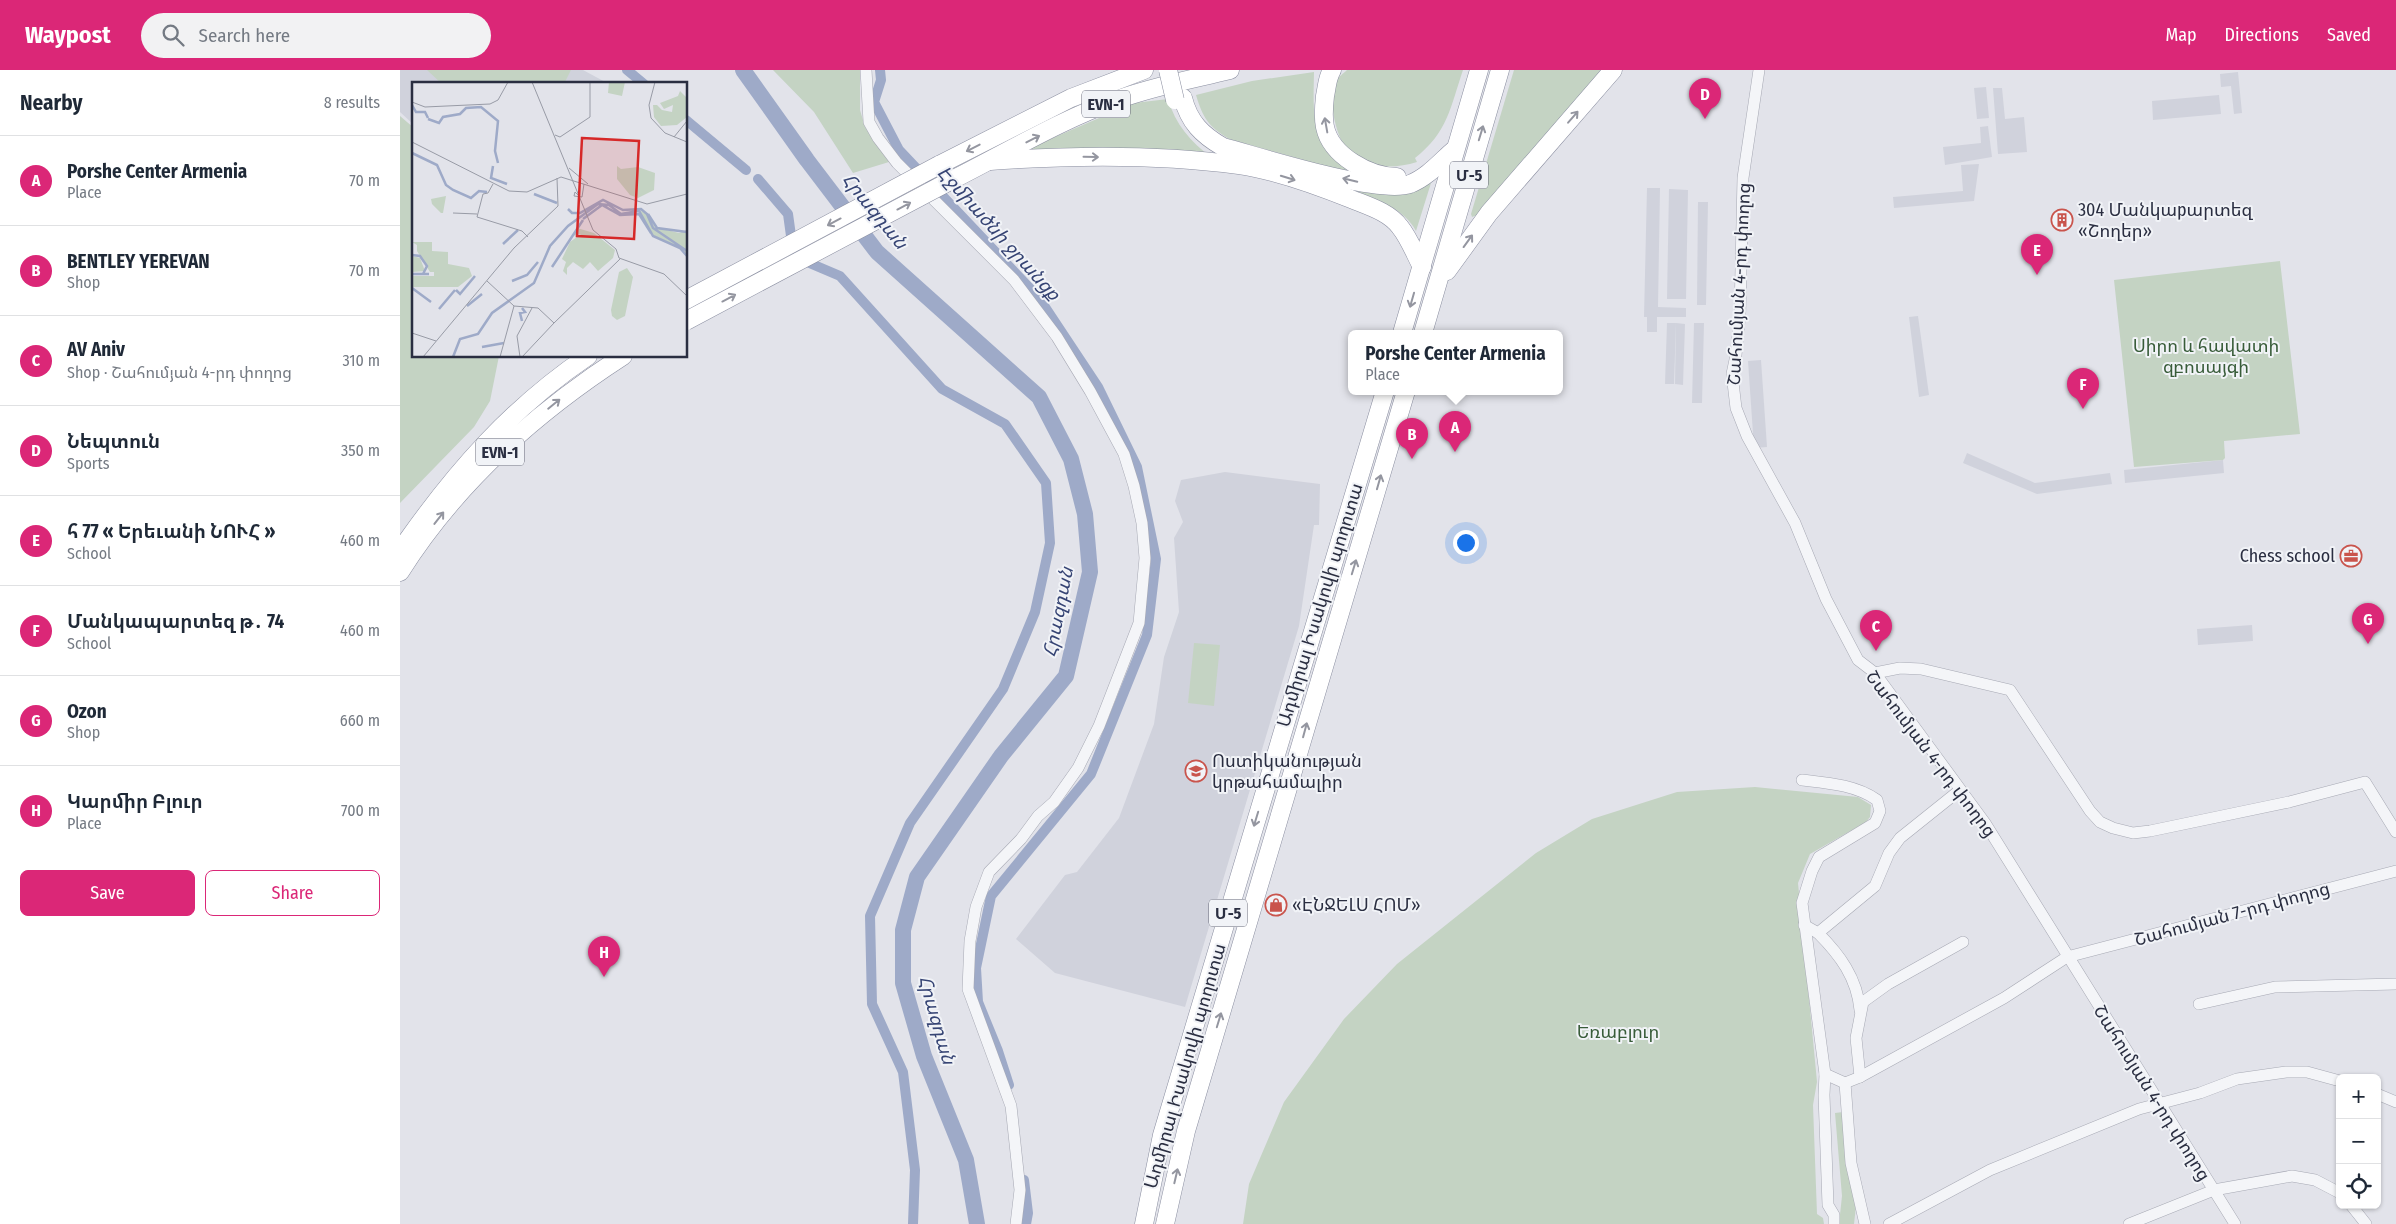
<!DOCTYPE html>
<html lang="en">
<head>
<meta charset="utf-8">
<style>
	body { margin:0; font-family:"Fira Sans Condensed","Noto Sans Armenian",sans-serif; background:#f2f2f3; color:#1f2937 }
	.controls { position:absolute; right:15px; bottom:15px; display:grid; overflow:hidden; border-radius:8px; box-shadow:0 1px 4px #0004 }
	.controls button { width:45px; height:45px; display:grid; place-items:center; padding:0; border:0; border-bottom:1px solid #e0e1e3; background:#fff; color:#1f2937; font:25px sans-serif }
	.you { position:absolute; left:1065px; top:472px; width:18px; height:18px; margin:-12px; border:4px solid #fff; border-radius:50%; background:#1a73e8; box-shadow:0 0 0 8px #1a73e833 }
	.badge { display:grid; place-items:center; width:32px; height:32px; border-radius:50%; background:#db2777; color:#fff; font-size:16px; font-weight:700 }
	.pin { position:absolute; translate:-50% -41px; filter:drop-shadow(0 1px 2px #0008) }
	.pin::after { content:''; position:absolute; top:26px; width:18px; height:15px; background:inherit; clip-path:polygon(0 0,100% 0,50% 100%) }
	.popup { position:absolute; left:948px; top:260px; width:215px; height:65px; box-sizing:border-box; display:grid; place-content:center; border-radius:8px; background:#fff; filter:drop-shadow(0 1px 4px #0005); font-size:16px; white-space:nowrap; color:#747a83 }
	.popup b { font-size:19px; color:#1f2937 }
	.popup::after { content:''; position:absolute; left:50%; top:100%; margin-left:-10px; border:10px solid transparent; border-top-color:#fff }
	.list { margin:0; padding:0; list-style:none }
	h2 { display:flex; justify-content:space-between; align-items:center; height:65px; margin:0; padding:0 20px; font-size:21px }
	h2 small { font-size:16px; font-weight:400; color:#747a83 }
	.list li { display:grid; grid-template-columns:32px 1fr auto; gap:15px; align-items:center; box-sizing:border-box; height:90px; padding:0 20px; border-top:1px solid #e0e1e3 }
	.list b { display:block; font-size:19px; white-space:nowrap }
	.list p { margin:0; font-size:16px; white-space:nowrap; color:#747a83 }
	.list em { font-size:16px; font-style:normal; color:#747a83 }
	.actions { display:flex; gap:10px; padding:15px 20px }
	.actions a { flex:1; padding:11px 0; border:1px solid #db2777; border-radius:8px; text-align:center; font-size:18px; color:#db2777 }
	.actions .main { background:#db2777; color:#fff }
	.icon { flex:none; width:28px; height:28px; fill:none; stroke:currentColor; stroke-width:2; stroke-linecap:round; stroke-linejoin:round }
	.map { position:relative; flex:none; width:1996px; height:1154px; overflow:hidden }
	header { display:flex; align-items:center; gap:30px; box-sizing:border-box; height:70px; padding:0 25px; background:#db2777; color:#fff }
	header strong { font-size:24px }
	nav { display:flex; gap:28px; margin-inline-start:auto; font-size:18px }
	.search { width:350px; height:45px; background:#f2f2f3; display:flex; align-items:center; gap:12px; box-sizing:border-box; padding:0 18px; border-radius:28px; color:#747a83; font-size:19px }
	main { display:flex }
	aside { flex:1; background:#fff }
	.map>svg:first-child { display:block }
	.built { fill:#d0d2dc }
	.green { fill:#c4d3c3 }
	.lines { fill:none; stroke-linecap:round; stroke-linejoin:round }
	.canal { stroke:#9eaac8; stroke-width:10 }
	.river { stroke:#9eaac8; stroke-width:16 }
	.minor-casing { stroke:#a7a9b4; stroke-width:12 }
	.highway-casing { stroke:#8a8ea0; stroke-width:19 }
	.minor { stroke:#f4f5f8; stroke-width:11 }
	.highway { stroke:#fff; stroke-width:18 }
	.highway-bridge-casing { stroke:#8a8ea0; stroke-width:19; stroke-linecap:butt }
	.highway-bridge { stroke:#fff; stroke-width:18 }
	.oneway { stroke:#9496a0 }
	.labels { text-anchor:middle; dominant-baseline:central; stroke-width:4; stroke-linejoin:round; paint-order:stroke }
	.shield { fill:#f1f3f7; stroke:#666978; stroke-width:1 }
	.shield-label { font-size:16px; font-weight:bold; fill:#2a2e41 }
	.poi-label { font-size:18px; fill:#2a2e41; stroke:#f1f3f7; text-anchor:start }
	.street-label { font-size:18px; fill:#2a2e41; stroke:#f1f3f7 }
	.park-label { font-size:18px; fill:#385c39; stroke:#f1f3f7 }
	.water-label { font-size:19px; font-style:italic; fill:#364474; stroke:#f1f3f7 }
	.inset-river { fill:none; stroke:#9eaac8; stroke-width:2.5 }
	.inset-road { fill:none; stroke:#989ba6; stroke-width:1 }
	.view { fill:#d62828; fill-opacity:0.15; stroke:#d62828; stroke-width:2.5 }
	.inset-edge { fill:none; stroke:#2a2e41; stroke-width:2.5 }
</style>
</head>
<body>
<header>
<strong>Waypost</strong>
<div class="search"><svg class="icon" aria-label="search" viewBox="0 0 24 24"><circle cx="10" cy="10" r="6"/><path d="M15 15l6 6"/></svg>Search here</div>
<nav><a>Map</a><a>Directions</a><a>Saved</a></nav>
</header>
<main>
<aside>
<h2>Nearby<small>8 results</small></h2>
<ul class="list">
<li><span class="badge">A</span><div><b>Porshe Center Armenia</b><p>Place</p></div><em>70 m</em></li>
<li><span class="badge">B</span><div><b>BENTLEY YEREVAN</b><p>Shop</p></div><em>70 m</em></li>
<li><span class="badge">C</span><div><b>AV Aniv</b><p>Shop · Շահումյան 4-րդ փողոց</p></div><em>310 m</em></li>
<li><span class="badge">D</span><div><b>Նեպտուն</b><p>Sports</p></div><em>350 m</em></li>
<li><span class="badge">E</span><div><b>հ 77 « Երեւանի ՆՈՒՀ »</b><p>School</p></div><em>460 m</em></li>
<li><span class="badge">F</span><div><b>Մանկապարտեզ թ․ 74</b><p>School</p></div><em>460 m</em></li>
<li><span class="badge">G</span><div><b>Ozon</b><p>Shop</p></div><em>660 m</em></li>
<li><span class="badge">H</span><div><b>Կարմիր Բլուր</b><p>Place</p></div><em>700 m</em></li>
</ul>
<div class="actions"><a class="main">Save</a><a>Share</a></div>
</aside>
<div class="map">
<svg width="1996" height="1154" viewBox="0 0 1996 1154">
	<rect width="100%" height="100%" fill="#e2e3ea"/>
	<!-- built -->
	<g class="built">
		<polygon points="0,0 183,0 209,14 14,14 14,55 0,42"/>
		<polygon points="1838,2 1842,43 1834,44 1831,16 1821,17 1820,4"/>
		<polygon points="1586,17 1589,48 1577,49 1574,18"/>
		<polygon points="1593,18 1602,18 1605,49 1624,47 1627,82 1598,84"/>
		<polygon points="1819,25 1821,44 1753,50 1752,31"/>
		<polygon points="1588,56 1592,87 1545,95 1543,77 1581,73 1580,57"/>
		<polygon points="1579,94 1574,131 1494,138 1493,127 1563,121 1561,95"/>
		<polygon points="1247,118 1260,118 1258,237 1286,238 1286,247 1257,247 1257,262 1247,262 1247,247 1244,247"/>
		<polygon points="1269,119 1288,120 1286,229 1267,229"/>
		<polygon points="1298,132 1308,132 1306,235 1297,235"/>
		<polygon points="1518,246 1529,325 1519,327 1509,247"/>
		<polygon points="1267,253 1276,253 1274,314 1265,314"/>
		<polygon points="1276,253 1285,254 1283,315 1275,314"/>
		<polygon points="1294,253 1304,253 1302,333 1292,333"/>
		<polygon points="1361,290 1367,377 1354,378 1348,291"/>
		<polygon points="1567,383 1635,413 1710,403 1712,414 1637,424 1563,393"/>
		<polygon points="1823,390 1824,403 1725,413 1724,400"/>
		<polygon points="825,402 920,414 919,455 914,455 899,556 785,937 655,903 616,869 665,805 677,802 719,748 754,654 764,587 779,542 774,468 783,452 775,431 781,410"/>
		<polygon points="1852,555 1853,571 1798,575 1797,559"/>
	</g>
	<!-- green -->
	<g class="green">
		<polygon points="27,0 171,0 164,14 42,14"/>
		<polygon points="373,0 460,0 460,40 465,57 489,92 453,103 414,42"/>
		<path d="M947 0H1063C1050 38 1048 62 1015 88L1017 92C994 99 970 99 951 84 936 71 927 29 936 11 938 7 944 3 947 0Z"/>
		<polygon points="1114,0 1202,0 1077,145 1072,147 1071,144"/>
		<path d="M914 2C913 55 911 66 953 104L829 69C808 56 803 48 796 25L852 11Z"/>
		<path d="M768 29C775 54 791 72 811 87L627 79 734 33Z"/>
		<polygon points="0,46 14,58 14,286 99,286 90,331 74,357 0,433"/>
		<path d="M1031 113 1016 161C1004 138 976 130 954 120 983 124 1004 124 1031 113Z"/>
		<polygon points="1880,191 1900,364 1824,371 1825,388 1823,390 1734,397 1714,210"/>
		<polygon points="794,573 820,575 814,636 788,633"/>
		<polygon points="1355,717 1458,727 1471,735 1470,747 1466,752 1410,784 1398,813 1417,1012 1413,1035 1417,1144 1423,1148 1424,1154 843,1154 849,1114 884,1032 944,949 997,894 1136,783 1192,749 1277,722"/>
		<polygon points="1443,1042 1456,1136 1454,1154 1439,1154 1442,1126 1435,1043"/>
	</g>
	<g class="lines">
		<!-- canal -->
		<g class="canal">
			<polyline points="227,0 244,14"/>
			<polyline points="480,0 481,10 474,32 499,80 639,228 698,317 737,397 756,489 747,565 691,704 591,826 576,898 578,932 598,981 609,1015"/>
			<polyline points="286,50 346,100"/>
			<polyline points="358,109 388,144 392,173 400,189 440,206 542,319 605,354 646,413 650,473 635,542 603,619 510,753 470,846 472,934 503,1002 515,1100 513,1154"/>
			<polyline points="624,1110 628,1143 626,1154"/>
		</g>
		<!-- river -->
		<polyline class="river" points="343,0 407,90 477,182 639,327 671,389 685,444 690,502 666,606 601,686 517,807 503,860 503,913 524,986 566,1090 577,1154"/>
		<!-- minor casing -->
		<g class="minor-casing">
			<g id="minor">
				<polyline points="466,0 469,52 478,68 497,93 614,210 657,267 690,321 724,384 734,416 742,453 745,488 739,553 699,656 678,698 654,732 638,746 621,769 589,802 576,837 570,871 568,919 611,1036 620,1120 616,1154"/>
				<polyline points="1359,0 1343,108 1340,244 1336,285 1332,304 1336,338 1347,366 1395,453 1426,529 1458,590 1475,603 1585,753 1835,1154"/>
				<polyline points="1475,603 1500,598 1521,599 1610,620 1690,741 1700,752 1713,758 1733,763 1750,761 1889,732 1965,712 1996,762"/>
				<path d="M1402 710C1428 713 1456 715 1477 730L1480 741 1475 753 1419 787 1412 801 1402 833 1425 1004 1424 1025 1428 1135 1434 1145V1154"/>
				<polyline points="1404,855 1418,863 1475,816 1489,783 1500,768 1560,720"/>
				<path d="M1418 863C1440 885 1457 908 1460 940"/>
				<polyline points="1799,934 1875,917 1996,914"/>
				<polyline points="1425,1004 1445,1013 1460,1007 1604,928 1667,887 1996,801"/>
				<polyline points="1460,1007 1456,968 1463,932 1488,914 1563,872"/>
				<polyline points="1445,1013 1451,1093 1465,1154"/>
				<polyline points="1977,1024 1996,1032"/>
				<polyline points="1951,1135 1966,1154"/>
				<polyline points="1489,1154 1590,1100 1739,1039 1800,1023 1837,1009 1886,1002 1907,1002 1940,1011"/>
				<polyline points="1729,1154 1814,1120 1892,1106 1915,1110 1940,1123"/>
			</g>
		</g>
		<!-- highway casing -->
		<g class="highway-casing">
			<g id="highway">
				<path d="M932 0C927 8 927 17 925 26 924 35 923 48 925 57 931 86 970 107 997 107"/>
				<path d="M783 28C789 52 802 65 823 77 861 87 978 125 1010 114 1028 107 1041 91 1055 79"/>
				<path d="M590 91C672 85 757 84 839 95 873 100 919 116 951 129 968 136 989 142 1000 157 1009 168 1015 184 1022 197"/>
				<polyline points="539,95 671,28 744,0"/>
				<path d="M548 112C604 84 660 50 719 29 755 16 793 9 830 0"/>
				<polyline points="1047,201 1089,143 1213,0"/>
				<polyline points="1002,263 1079,0"/>
				<polyline points="1023,263 1100,0"/>
				<path d="M2 478C55 402 111 338 188 286"/>
				<path d="M0 502C56 413 135 343 223 286"/>
				<polyline points="744,1154 762,1065 985,321"/>
				<polyline points="765,1154 786,1061 1006,321"/>
			</g>
		</g>
		<!-- minor -->
		<use href="#minor" class="minor"/>
		<!-- highway -->
		<use href="#highway" class="highway"/>
		<!-- highway-bridge casing -->
		<g class="highway-bridge-casing">
			<g id="highway-bridge">
				<polyline points="768,0 775,30"/>
				<polyline points="286,230 539,95"/>
				<polyline points="286,251 548,112"/>
			</g>
		</g>
		<!-- highway-bridge -->
		<use href="#highway-bridge" class="highway-bridge"/>
	</g>
	<!-- one-way arrows -->
	<defs><path id="oneway-shaft" d="M-6 0H5M1.5-3L5.5 0L1.5 3" fill="none" stroke-width="1.6" stroke-linecap="round" stroke-linejoin="round" transform="scale(1.25)"/></defs>
	<g class="oneway">
		<use href="#oneway-shaft" transform="translate(1173 47) rotate(-49)"/>
		<use href="#oneway-shaft" transform="translate(926 55) rotate(-100)"/>
		<use href="#oneway-shaft" transform="translate(1081 63) rotate(-73)"/>
		<use href="#oneway-shaft" transform="translate(633 69) rotate(-27)"/>
		<use href="#oneway-shaft" transform="translate(573 78) rotate(153)"/>
		<use href="#oneway-shaft" transform="translate(691 87) rotate(1)"/>
		<use href="#oneway-shaft" transform="translate(888 108) rotate(17)"/>
		<use href="#oneway-shaft" transform="translate(950 110) rotate(-166)"/>
		<use href="#oneway-shaft" transform="translate(504 136) rotate(-28)"/>
		<use href="#oneway-shaft" transform="translate(434 152) rotate(152)"/>
		<use href="#oneway-shaft" transform="translate(1068 171) rotate(-54)"/>
		<use href="#oneway-shaft" transform="translate(329 228) rotate(-28)"/>
		<use href="#oneway-shaft" transform="translate(1012 230) rotate(106)"/>
		<use href="#oneway-shaft" transform="translate(154 334) rotate(-39)"/>
		<use href="#oneway-shaft" transform="translate(979 412) rotate(-74)"/>
		<use href="#oneway-shaft" transform="translate(39 448) rotate(-52)"/>
		<use href="#oneway-shaft" transform="translate(954 497) rotate(-73)"/>
		<use href="#oneway-shaft" transform="translate(905 660) rotate(-75)"/>
		<use href="#oneway-shaft" transform="translate(856 749) rotate(107)"/>
		<use href="#oneway-shaft" transform="translate(819 950) rotate(-73)"/>
		<use href="#oneway-shaft" transform="translate(776 1106) rotate(-77)"/>
	</g>
	<!-- icons -->
	<defs>
		<g id="building-ring" transform="scale(1.125)"><circle r="9.5" fill="#f1f3f7" stroke="#c9544c" stroke-width="1.5"/><path d="M-4-6H4V6H1V3H-1V6H-4ZM-2.5-4.3h1.7v1.8h-1.7ZM.8-4.3h1.7v1.8H.8ZM-2.5-1h1.7V.8h-1.7ZM.8-1h1.7V.8H.8Z" fill="#c9544c"/></g>
		<g id="office-ring" transform="scale(1.125)"><circle r="9.5" fill="#f1f3f7" stroke="#c9544c" stroke-width="1.5"/><path d="M-6-3h4V-5.5h4V-3h4V5H-6ZM-1-4.5V-3h2v-1.5ZM-6 0V1H6V0Z" fill="#c9544c"/></g>
		<g id="university-ring" transform="scale(1.125)"><circle r="9.5" fill="#f1f3f7" stroke="#c9544c" stroke-width="1.5"/><path d="M0-5L7-2L0 1L-7-2ZM-4 1L0 2.5L4 1V4Q0 6-4 4Z" fill="#c9544c"/></g>
		<g id="shop-ring" transform="scale(1.125)"><circle r="9.5" fill="#f1f3f7" stroke="#c9544c" stroke-width="1.5"/><path d="M-5-2.5h2.3a2.7 3.5 0 0 1 5.4 0H5L5.5 6h-11ZM-1.5-2.5h3a1.5 2.3 0 0 0-3 0Z" fill="#c9544c"/></g>
	</defs>
	<g fill-rule="evenodd">
		<use href="#building-ring" x="1662" y="150"/>
		<use href="#office-ring" x="1951" y="486"/>
		<use href="#university-ring" x="796" y="701"/>
		<use href="#shop-ring" x="876" y="835"/>
	</g>
	<g class="labels">
		<!-- shield labels -->
		<g class="shield">
			<rect x="682" y="20.5" width="48" height="27" rx="4"/>
			<rect x="1050" y="91.5" width="38" height="27" rx="4"/>
			<rect x="76" y="368.5" width="48" height="27" rx="4"/>
			<rect x="809" y="829.5" width="38" height="27" rx="4"/>
		</g>
		<g class="shield-label">
			<text x="706" y="34">EVN-1</text>
			<text x="1069" y="105">Մ-5</text>
			<text x="100" y="382">EVN-1</text>
			<text x="828" y="843">Մ-5</text>
		</g>
		<!-- poi labels -->
		<g class="poi-label">
			<text x="1678" y="140">304 Մանկաpարտեզ<tspan x="1678" dy="21">«Շողեր»</tspan></text>
			<text x="1935" y="486" text-anchor="end">Chess school</text>
			<text x="812" y="691">Ոստիկանության<tspan x="812" dy="21">կրթահամալիր</tspan></text>
			<text x="892" y="835">«ԷՆՋԵԼՍ ՀՈՄ»</text>
		</g>
		<!-- street labels -->
		<g class="street-label">
			<text transform="translate(1339 214) rotate(-87)">Շահումյան 4-րդ փողոց</text>
			<text transform="translate(920 535) rotate(-73)">Ադմիրալ Իսակովի պողոտա</text>
			<text transform="translate(1531 684) rotate(53)">Շահումյան 4-րդ փողոց</text>
			<text transform="translate(1832 844) rotate(-15)">Շահումյան 7-րդ փողոց</text>
			<text transform="translate(785 996) rotate(-74)">Ադմիրալ Իսակովի պողոտա</text>
			<text transform="translate(1752 1023) rotate(58)">Շահումյան 4-րդ փողոց</text>
		</g>
		<!-- park labels -->
		<g class="park-label">
			<text x="1806" y="276">Սիրո և հավատի<tspan x="1806" dy="21">զբոսայգի</tspan></text>
			<text x="1218" y="962">Եռաբլուր</text>
		</g>
		<!-- water labels -->
		<g class="water-label">
			<text transform="translate(475 141) rotate(51)">Հրազդան</text>
			<text transform="translate(599 163) rotate(48)">Էջմիածնի ջրանցք</text>
			<text transform="translate(658 542) rotate(-79)">Հրազդան</text>
			<text transform="translate(537 950) rotate(74)">Հրազդան</text>
		</g>
	</g>
	<!-- overview -->
	<g transform="translate(12 12)">
		<rect width="275" height="275" fill="#e2e3ea"/>
		<path d="M197 0H213L210 14 196 11ZM268 9 275 16V35L265 43 249 44 242 35 241 23H245L250 28 260 30 261 23 252 27 248 21 266 14ZM205 84 209 87 226 85 243 91 242 108 226 116 218 113 205 97ZM34 114 31 131H29L20 122 19 117ZM227 128 235 132 243 145 267 151 275 148V173L267 165 241 153ZM165 146 182 151 203 168 201 176 186 189 178 180 171 187 161 180 155 186V193L151 189 154 180 150 177 158 160 169 152 160 154ZM0 160H20V169L36 170V182L57 186 60 194 46 205H0V194H22V190H18L5 169V163ZM0 174 8 176 13 189 0 190ZM215 186 221 195 213 234 205 238 200 234 199 228 207 190Z" fill="#c4d3c3"/>
		<path class="inset-river" d="M0 23 4 30H13L16 36M16 37 27 41 31 35 48 32 54 26 69 25 86 39 83 69 86 81M0 71 25 83 34 103 41 108 59 116 67 109 75 110M81 84 79 96 95 102M122 112 145 121M156 127 160 131H168L191 118 211 128 229 127 235 132 241 146 275 169M236 132 245 146 275 150M171 137 190 123 208 133 227 132 239 151M91 162 106 148M0 173 8 174 15 184 11 192M140 185 171 138M0 192H17M100 199 115 193 126 180M0 206 19 220M44 208 48 212 63 194M55 224 70 212M27 227 43 208M110 239 108 231 113 230 110 226M70 265 92 261M41 275 48 257 66 252 80 231 122 201 138 164 156 144 186 122 197 123 209 132 227 129 241 154 268 166 275 174"/>
		<path class="inset-road" d="M120 0 181 148 204 167 207 176 252 192 275 214M243 0 237 23 239 36 253 51 275 60M0 20 13 25 78 22 86 18 96 0M143 53 148 55 178 35V0M262 55 275 39M0 60 97 109 115 110 149 95 235 122 275 112M157 86 176 102M81 102 76 111 71 112 65 135 110 149 116 155M166 113 163 110 162 114 170 115 172 102M41 131 65 132M75 199 102 224M102 224 126 226 142 241M142 241 208 177M0 251 24 259M11 275 102 166 146 124 145 96M88 275 102 224M108 275 105 254 120 226M110 275 142 241"/>
		<path class="view" d="M170 56 227 59 222 157 165 154Z"/>
		<rect width="275" height="275" class="inset-edge"/>
	</g>
</svg>
<div class="controls">
<button>+</button>
<button>−</button>
<button><svg class="icon" aria-label="locate" viewBox="0 0 24 24"><circle cx="12" cy="12" r="6"/><path d="M12 2v4M12 18v4M2 12h4M18 12h4"/></svg></button>
</div>
<div class="you"></div>
<div class="pin badge" style="left:1055px;top:382px">A</div>
<div class="popup"><b>Porshe Center Armenia</b>Place</div>
<div class="pin badge" style="left:1012px;top:389px">B</div>
<div class="pin badge" style="left:1476px;top:581px">C</div>
<div class="pin badge" style="left:1305px;top:49px">D</div>
<div class="pin badge" style="left:1637px;top:205px">E</div>
<div class="pin badge" style="left:1683px;top:339px">F</div>
<div class="pin badge" style="left:1968px;top:574px">G</div>
<div class="pin badge" style="left:204px;top:907px">H</div>
</div>
</main>
</body>
</html>
